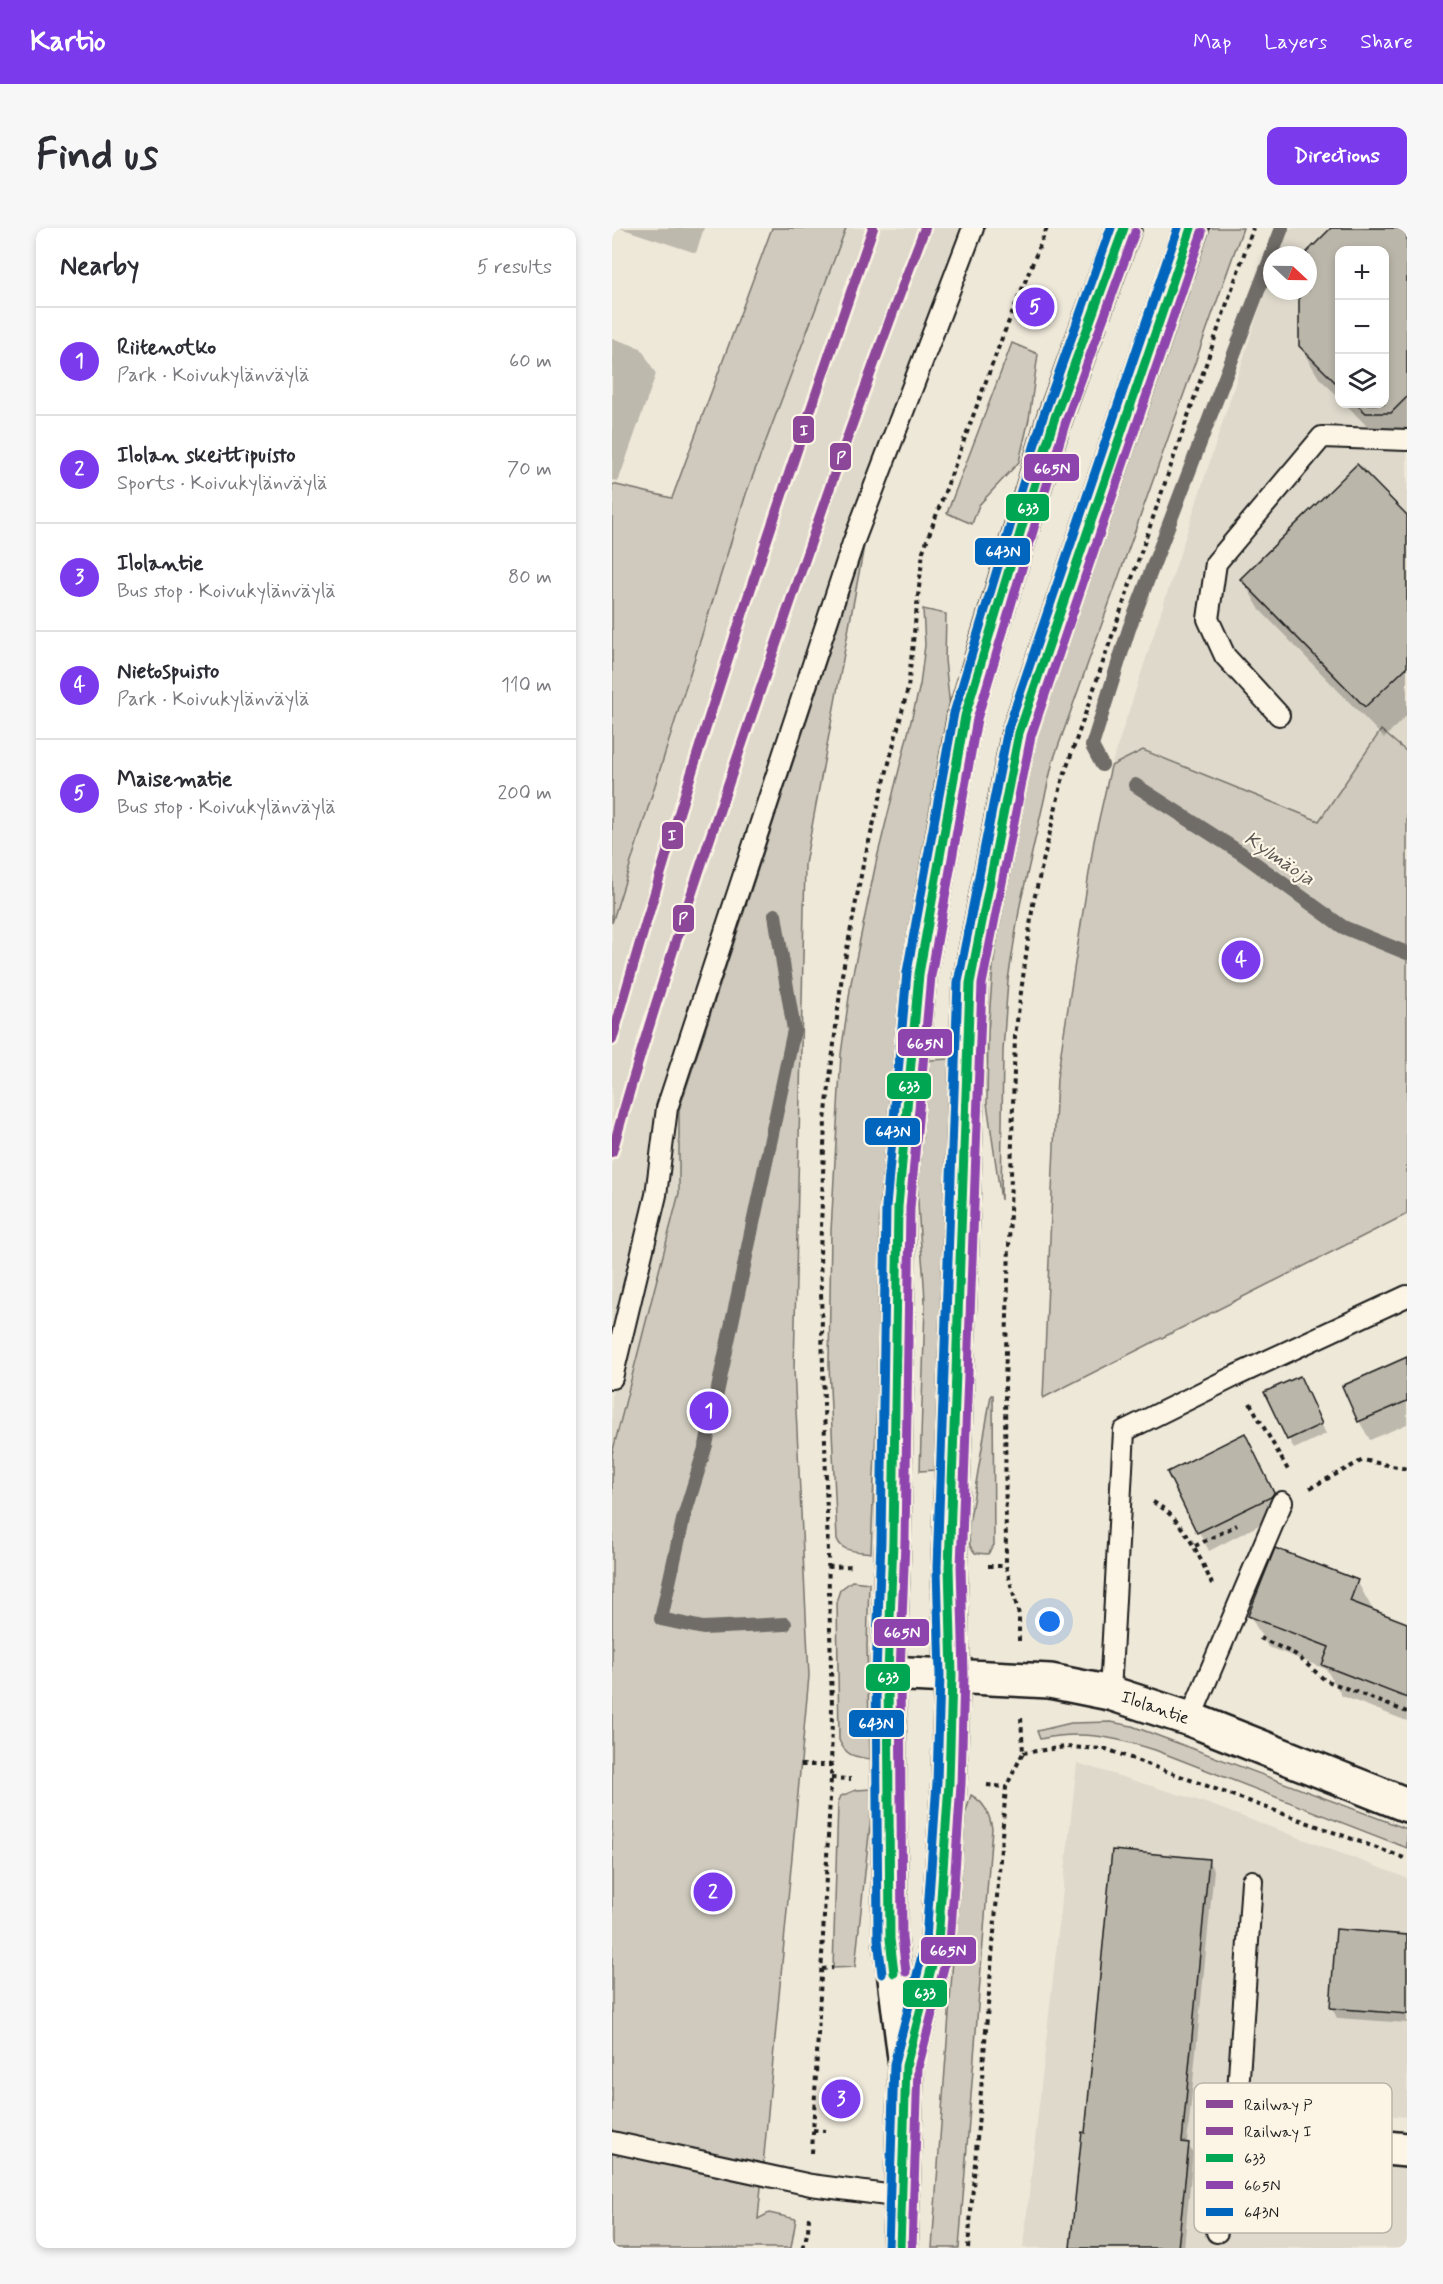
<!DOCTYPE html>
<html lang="en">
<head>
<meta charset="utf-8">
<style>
	body { margin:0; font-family:Mynerve,sans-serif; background:#f7f7f7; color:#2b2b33 }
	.controls { position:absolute; right:18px; top:18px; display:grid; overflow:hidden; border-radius:12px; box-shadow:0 3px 9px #0003 }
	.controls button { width:54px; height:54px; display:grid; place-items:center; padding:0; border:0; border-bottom:2px solid #e1e1e2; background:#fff; color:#2b2b33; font:30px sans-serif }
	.compass { position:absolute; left:651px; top:18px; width:54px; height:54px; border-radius:50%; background:#fff; box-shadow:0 3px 9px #0003; rotate:112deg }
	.you { position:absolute; left:438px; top:1394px; width:21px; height:21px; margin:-15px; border:4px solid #fff; border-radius:50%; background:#1a73e8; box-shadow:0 0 0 9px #1a73e833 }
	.badge { display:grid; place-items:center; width:39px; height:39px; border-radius:50%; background:#7c3aed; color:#fff; font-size:20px; font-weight:700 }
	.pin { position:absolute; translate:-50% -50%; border:3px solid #fff; box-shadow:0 2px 6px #0006 }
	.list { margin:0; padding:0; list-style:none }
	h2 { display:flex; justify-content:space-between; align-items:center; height:78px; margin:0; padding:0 24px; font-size:26px }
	h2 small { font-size:20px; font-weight:400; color:#7c7c81 }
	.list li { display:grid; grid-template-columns:39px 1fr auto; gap:18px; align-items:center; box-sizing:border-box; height:108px; padding:0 24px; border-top:2px solid #e1e1e2 }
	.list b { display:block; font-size:22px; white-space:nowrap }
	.list p { margin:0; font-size:20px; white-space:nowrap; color:#7c7c81 }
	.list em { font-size:20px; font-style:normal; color:#7c7c81 }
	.icon { flex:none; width:33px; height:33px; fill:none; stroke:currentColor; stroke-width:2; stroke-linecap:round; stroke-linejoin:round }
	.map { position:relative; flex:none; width:795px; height:2020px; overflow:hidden; border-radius:12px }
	header { display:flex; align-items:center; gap:36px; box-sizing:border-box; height:84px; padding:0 30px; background:#7c3aed; color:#fff }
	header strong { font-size:28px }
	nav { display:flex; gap:33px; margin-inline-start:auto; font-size:21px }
	.intro { display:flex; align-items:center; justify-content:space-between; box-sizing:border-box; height:144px; padding:0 36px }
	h1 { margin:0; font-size:42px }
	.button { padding:15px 27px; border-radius:12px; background:#7c3aed; color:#fff; font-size:21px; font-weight:700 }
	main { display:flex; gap:36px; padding:0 36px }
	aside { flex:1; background:#fff; border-radius:12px; box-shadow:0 3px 9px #0003 }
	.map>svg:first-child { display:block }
	.built { fill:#ded9cb; fill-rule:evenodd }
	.green { fill:#cfcabd; stroke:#76736c; stroke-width:1.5 }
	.shadow { fill:#0003 }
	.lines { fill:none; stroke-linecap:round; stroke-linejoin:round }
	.stream { stroke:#6f6c67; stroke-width:14 }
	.building { fill:#bab6aa; stroke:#1c1c1c; stroke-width:1.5 }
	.lane-casing { stroke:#1c1c1c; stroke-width:24 }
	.street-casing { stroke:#1c1c1c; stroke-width:38 }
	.primary-casing { stroke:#1c1c1c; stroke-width:38 }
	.path { stroke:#1c1c1c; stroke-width:4; stroke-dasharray:4.5 4.5; stroke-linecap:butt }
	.lane { stroke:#fcf5e5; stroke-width:20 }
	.street { stroke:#fcf5e5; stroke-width:33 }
	.primary { stroke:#fcf5e5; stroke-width:33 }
	.bus-1-casing { stroke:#fcf5e5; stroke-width:14 }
	.bus-2-casing { stroke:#fcf5e5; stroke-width:14 }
	.bus-3-casing { stroke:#fcf5e5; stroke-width:14 }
	.bus-1 { stroke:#00a651; stroke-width:9 }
	.bus-2 { stroke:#8e44ad; stroke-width:9 }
	.bus-3 { stroke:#0065bd; stroke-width:9 }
	.rail-1-casing { stroke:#fcf5e5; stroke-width:15 }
	.rail-2-casing { stroke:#fcf5e5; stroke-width:15 }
	.rail-1 { stroke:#8c4799; stroke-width:10 }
	.rail-2 { stroke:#8c4799; stroke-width:10 }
	.labels { text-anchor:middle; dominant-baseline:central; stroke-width:4.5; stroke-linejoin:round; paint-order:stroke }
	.street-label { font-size:18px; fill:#1c1c1c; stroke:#fcf5e5 }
	.water-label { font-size:20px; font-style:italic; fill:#5b5854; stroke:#fcf5e5 }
	.key { fill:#fcf5e5; stroke:#b9b4a9; stroke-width:1.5 }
	.key-label { font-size:16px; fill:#1c1c1c }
	.line-badge { stroke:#fcf5e5; stroke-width:2 }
	.badge-label { font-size:16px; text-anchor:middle; font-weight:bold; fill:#fff }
</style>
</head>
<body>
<header>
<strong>Kartio</strong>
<nav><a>Map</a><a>Layers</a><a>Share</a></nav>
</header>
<div class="intro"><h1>Find us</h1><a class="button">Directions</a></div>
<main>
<aside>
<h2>Nearby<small>5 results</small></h2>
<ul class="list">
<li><span class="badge">1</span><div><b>Riitenotko</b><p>Park · Koivukylänväylä</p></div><em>60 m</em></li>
<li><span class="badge">2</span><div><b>Ilolan skeittipuisto</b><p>Sports · Koivukylänväylä</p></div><em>70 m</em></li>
<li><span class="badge">3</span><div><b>Ilolantie</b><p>Bus stop · Koivukylänväylä</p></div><em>80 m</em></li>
<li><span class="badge">4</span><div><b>Nietospuisto</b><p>Park · Koivukylänväylä</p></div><em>110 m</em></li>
<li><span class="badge">5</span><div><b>Maisematie</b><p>Bus stop · Koivukylänväylä</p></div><em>200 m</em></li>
</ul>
</aside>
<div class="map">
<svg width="795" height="2020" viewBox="0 0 795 2020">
	<rect width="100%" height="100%" fill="#eee8d9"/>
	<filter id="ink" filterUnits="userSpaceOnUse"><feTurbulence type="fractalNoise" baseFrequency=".0167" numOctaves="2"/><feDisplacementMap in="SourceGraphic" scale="12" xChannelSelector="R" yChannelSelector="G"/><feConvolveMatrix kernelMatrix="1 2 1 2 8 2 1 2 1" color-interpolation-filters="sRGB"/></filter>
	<g filter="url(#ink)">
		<!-- built -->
		<g class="built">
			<polygon points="160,0 375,0 252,318 67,882 67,965 0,1226 0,445 60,271"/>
			<path d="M674 0H795V524L768 502 707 593 531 522 499 538 660 42V63H696V27H665ZM728 22H772V176H728Z"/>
			<polygon points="465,1535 591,1574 795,1650 795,1889 664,1877 659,1928 795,1939 795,2020 411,2020"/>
		</g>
		<!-- green -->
		<g class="green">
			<polygon points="160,0 234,0 134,266 0,695 0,256 60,270"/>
			<polygon points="592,0 631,0 441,533 408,677 396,752 391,823 389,972 375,875 376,804 381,739 406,571 447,413"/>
			<polygon points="400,115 426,126 417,191 407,234 367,277 360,296 335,285"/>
			<polygon points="252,318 193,636 182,1141 197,1448 146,1991 157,1985 184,1991 179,2020 0,2020 0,1226 67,965 67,882"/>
			<path d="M311 381 334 386 333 432 338 479 321 569 288 771 276 891 259 1325C246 1323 230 1325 225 1311L217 1137 219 1003 229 826 239 755 265 630 308 457 313 417Z"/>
			<polygon points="769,502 795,524 795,986 431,1170 445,850 482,613 499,538 531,522 707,593"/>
			<path d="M339 831 324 1242 308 1243 313 1076C312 1036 305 996 306 956 306 914 312 873 318 832Z"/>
			<polygon points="379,1167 381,1167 382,1317 376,1326 363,1325 358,1318 356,1302"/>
			<path d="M240 1353 257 1355 255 1418 258 1531C241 1528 234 1528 227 1512L225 1371 228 1362Z"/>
			<path d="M499 1494 520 1498 795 1601V1620L543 1522C502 1509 470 1502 428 1511L425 1503 459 1495Z"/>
			<polygon points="260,1561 258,1597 243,1739 221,1740 226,1575 229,1568 244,1562"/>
			<path d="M359 1567C373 1575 377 1585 380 1600L347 2020H320L351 1594Z"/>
		</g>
		<!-- shadow -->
		<g class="shadow">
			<polygon points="8,0 92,0 84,25"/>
			<polygon points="721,0 795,0 795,216 773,216 733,176 772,176 772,22 728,22 728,170 707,150 688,118 688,69 685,63 696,63 694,27"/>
			<polygon points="0,110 29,120 44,146 6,254 0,252"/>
			<polygon points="795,290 795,487 772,510 648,382 630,351"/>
			<polygon points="795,1130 795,1196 758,1212 747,1193"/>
			<polygon points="693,1159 714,1206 682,1221 654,1165"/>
			<polygon points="643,1226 672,1284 597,1323 557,1245"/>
			<polygon points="745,1353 762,1384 795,1396 795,1493 730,1468 714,1441 656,1419 638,1388"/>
			<polygon points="596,1633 602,1642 575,1915 581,1925 572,2020 460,2020 474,1906"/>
			<polygon points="795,1708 795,1795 725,1790 720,1780"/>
		</g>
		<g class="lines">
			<!-- stream -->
			<g class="stream">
				<polyline points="490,537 480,518 517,401 670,0"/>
				<polyline points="523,557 629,625 731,699 795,725"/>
				<polyline points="163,687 182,802 94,1217 71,1292 49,1391 91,1400 173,1396"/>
			</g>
		</g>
		<!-- building -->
		<g class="building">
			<polygon points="719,0 795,0 795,169 779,185 754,185 744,176 772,176 772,22 728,22 728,159 687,118 687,67 683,63 696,63 696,27 692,27"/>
			<polygon points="745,236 795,287 795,439 753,479 628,351"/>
			<polygon points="795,1129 795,1173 746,1194 730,1158"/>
			<polygon points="688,1148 710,1196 675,1212 652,1164"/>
			<polygon points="633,1205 662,1265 659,1269 585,1305 555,1244"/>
			<polygon points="663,1320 746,1352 738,1373 795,1395 795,1470 710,1437 717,1419 636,1388"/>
			<polygon points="500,1622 597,1631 570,1914 577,1915 566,2020 458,2020 470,1904 473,1905"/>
			<polygon points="724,1701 795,1707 795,1786 718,1780"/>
		</g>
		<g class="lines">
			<!-- lane casing -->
			<g class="lane-casing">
				<g id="lane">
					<polyline points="667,487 613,428 596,391 604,335 710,209 795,212"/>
					<polyline points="0,1150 44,967 55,880 241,315 361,0"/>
					<polyline points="498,1465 512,1203 623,1148 795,1068"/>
					<polyline points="578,1491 670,1274"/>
					<polyline points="0,1914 199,1957 290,1969"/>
					<polyline points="605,2004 609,1962 667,1910 626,1864 640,1653"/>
				</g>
			</g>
			<!-- street casing -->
			<g class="street-casing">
				<g id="street">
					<polyline points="276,1445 438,1453 498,1465 578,1491 795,1577"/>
					<polyline points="667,1910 795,1922"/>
				</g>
			</g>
			<!-- primary casing -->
			<g class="primary-casing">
				<g id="primary">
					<polyline points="298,1822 326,1714 337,1555 340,1447 337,1339 358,755 407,505 579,0"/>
					<polyline points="288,2020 294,1838 278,1711 276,1445 281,1313 286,979 307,746 353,488 442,192 512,0"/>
				</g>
			</g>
			<!-- path -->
			<g class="path">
				<polyline points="638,1175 676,1242"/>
				<polyline points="698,1260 751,1232 795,1241"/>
				<path d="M541 1274C571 1290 587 1327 600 1356"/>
				<polyline points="583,1318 625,1297"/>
				<polyline points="376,1338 394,1338"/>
				<polyline points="216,1339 242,1338"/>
				<polyline points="648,1410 683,1426 713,1452 795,1484"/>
				<polyline points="407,1413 407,1387 394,1338 393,1158 403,808 421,676 450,553 641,0"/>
				<polyline points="411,1525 453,1519 494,1521 795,1631"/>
				<polyline points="189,1537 219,1537"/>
				<polyline points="219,1550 239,1551"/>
				<polyline points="375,1557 394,1559"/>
				<polyline points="210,1741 221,1740"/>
				<polyline points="201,1902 213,1903"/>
				<polyline points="200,1925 219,1550 220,1477 208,1026 213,893 230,747 251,637 296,460 311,323 390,110 435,0"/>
				<polyline points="191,2020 196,2003 197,1989"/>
				<polyline points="356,2020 394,1559 411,1525 409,1489"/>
			</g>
			<!-- lane -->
			<use href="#lane" class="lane"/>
			<!-- street -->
			<use href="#street" class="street"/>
			<!-- primary -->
			<use href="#primary" class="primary"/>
			<!-- bus-1 casing -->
			<g class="bus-1-casing">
				<g id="bus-1">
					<polyline points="282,1745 278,1711 276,1445 281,1313 286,979 307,746 353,488 442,192 512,0"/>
					<polyline points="288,2020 294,1838 326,1714 337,1555 340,1447 337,1339 358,755 407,505 579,0"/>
				</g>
			</g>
			<!-- bus-2 casing -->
			<g class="bus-2-casing">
				<g id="bus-2">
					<polyline points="294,1744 290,1710 288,1445 293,1313 298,980 319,748 365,491 453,196 523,4"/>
					<polyline points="300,2020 306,1840 338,1716 349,1556 352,1447 349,1339 370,756 419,508 590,4"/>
				</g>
			</g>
			<!-- bus-3 casing -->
			<g class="bus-3-casing">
				<g id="bus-3">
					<polyline points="270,1746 266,1711 264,1445 269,1313 274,979 295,744 342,485 431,189 499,0"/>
					<polyline points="276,2020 282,1836 314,1712 325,1554 328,1447 325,1339 346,754 396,501 566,0"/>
				</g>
			</g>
			<!-- bus-1 -->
			<use href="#bus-1" class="bus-1"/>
			<!-- bus-2 -->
			<use href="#bus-2" class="bus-2"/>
			<!-- bus-3 -->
			<use href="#bus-3" class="bus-3"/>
			<!-- rail-1 casing -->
			<g class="rail-1-casing">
				<path id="rail-1" d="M0 924C43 770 95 618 147 466 200 310 253 154 313 0"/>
			</g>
			<!-- rail-2 casing -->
			<g class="rail-2-casing">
				<path id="rail-2" d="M0 812C77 538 168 269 261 0"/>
			</g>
			<!-- rail-1 -->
			<use href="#rail-1" class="rail-1"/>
			<!-- rail-2 -->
			<use href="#rail-2" class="rail-2"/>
		</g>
	</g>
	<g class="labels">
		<!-- street labels -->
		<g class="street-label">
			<text transform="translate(543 1480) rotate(19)">Ilolantie</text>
		</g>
		<!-- water labels -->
		<g class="water-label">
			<text transform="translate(667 631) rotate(34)">Kylmäoja</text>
		</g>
	</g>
	<!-- legend -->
	<rect x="582" y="1855" width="198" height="150" rx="9" class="key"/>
	<rect x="594" y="1872" width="27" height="8" fill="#8c4799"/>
	<rect x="594" y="1899" width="27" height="8" fill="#8c4799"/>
	<rect x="594" y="1926" width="27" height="8" fill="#00a651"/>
	<rect x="594" y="1953" width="27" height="8" fill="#8e44ad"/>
	<rect x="594" y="1980" width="27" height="8" fill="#0065bd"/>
	<g class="key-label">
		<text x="632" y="1882">Railway P</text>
		<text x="632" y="1909">Railway I</text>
		<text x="632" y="1936">633</text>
		<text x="632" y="1963">665N</text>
		<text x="632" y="1990">643N</text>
	</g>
	<g class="line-badge">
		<rect x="180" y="187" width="23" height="29" rx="6" fill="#8c4799"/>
		<rect x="217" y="214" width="23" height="29" rx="6" fill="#8c4799"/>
		<rect x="411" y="225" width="57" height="29" rx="6" fill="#8e44ad"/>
		<rect x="393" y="265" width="45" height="29" rx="6" fill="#00a651"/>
		<rect x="362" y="309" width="57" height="29" rx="6" fill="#0065bd"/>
		<rect x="49" y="593" width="23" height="29" rx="6" fill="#8c4799"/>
		<rect x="60" y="676" width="23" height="29" rx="6" fill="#8c4799"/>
		<rect x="285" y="800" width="56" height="29" rx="6" fill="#8e44ad"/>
		<rect x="274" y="844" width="46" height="28" rx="6" fill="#00a651"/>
		<rect x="252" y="889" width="57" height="29" rx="6" fill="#0065bd"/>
		<rect x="261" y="1390" width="57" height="29" rx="6" fill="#8e44ad"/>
		<rect x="253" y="1435" width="46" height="29" rx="6" fill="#00a651"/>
		<rect x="236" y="1481" width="57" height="29" rx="6" fill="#0065bd"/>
		<rect x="308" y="1708" width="57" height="29" rx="6" fill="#8e44ad"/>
		<rect x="290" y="1751" width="46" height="29" rx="6" fill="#00a651"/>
	</g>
	<g class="badge-label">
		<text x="192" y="208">I</text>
		<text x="229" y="235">P</text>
		<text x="440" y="246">665N</text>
		<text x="416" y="286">633</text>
		<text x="391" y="329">643N</text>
		<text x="60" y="613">I</text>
		<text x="71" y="696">P</text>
		<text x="313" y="821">665N</text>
		<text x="297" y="864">633</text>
		<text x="281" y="909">643N</text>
		<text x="290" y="1410">665N</text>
		<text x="276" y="1455">633</text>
		<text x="264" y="1501">643N</text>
		<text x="336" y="1728">665N</text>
		<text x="313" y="1771">633</text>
	</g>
</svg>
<div class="controls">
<button>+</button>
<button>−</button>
<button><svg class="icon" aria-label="layers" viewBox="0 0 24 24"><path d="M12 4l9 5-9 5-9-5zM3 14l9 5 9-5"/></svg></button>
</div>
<svg class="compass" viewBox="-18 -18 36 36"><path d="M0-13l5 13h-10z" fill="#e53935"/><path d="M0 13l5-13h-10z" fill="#7c7c81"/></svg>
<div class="you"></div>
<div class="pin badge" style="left:97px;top:1183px">1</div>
<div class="pin badge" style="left:101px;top:1664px">2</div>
<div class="pin badge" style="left:229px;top:1871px">3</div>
<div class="pin badge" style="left:629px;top:732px">4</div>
<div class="pin badge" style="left:423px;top:79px">5</div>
</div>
</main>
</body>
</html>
